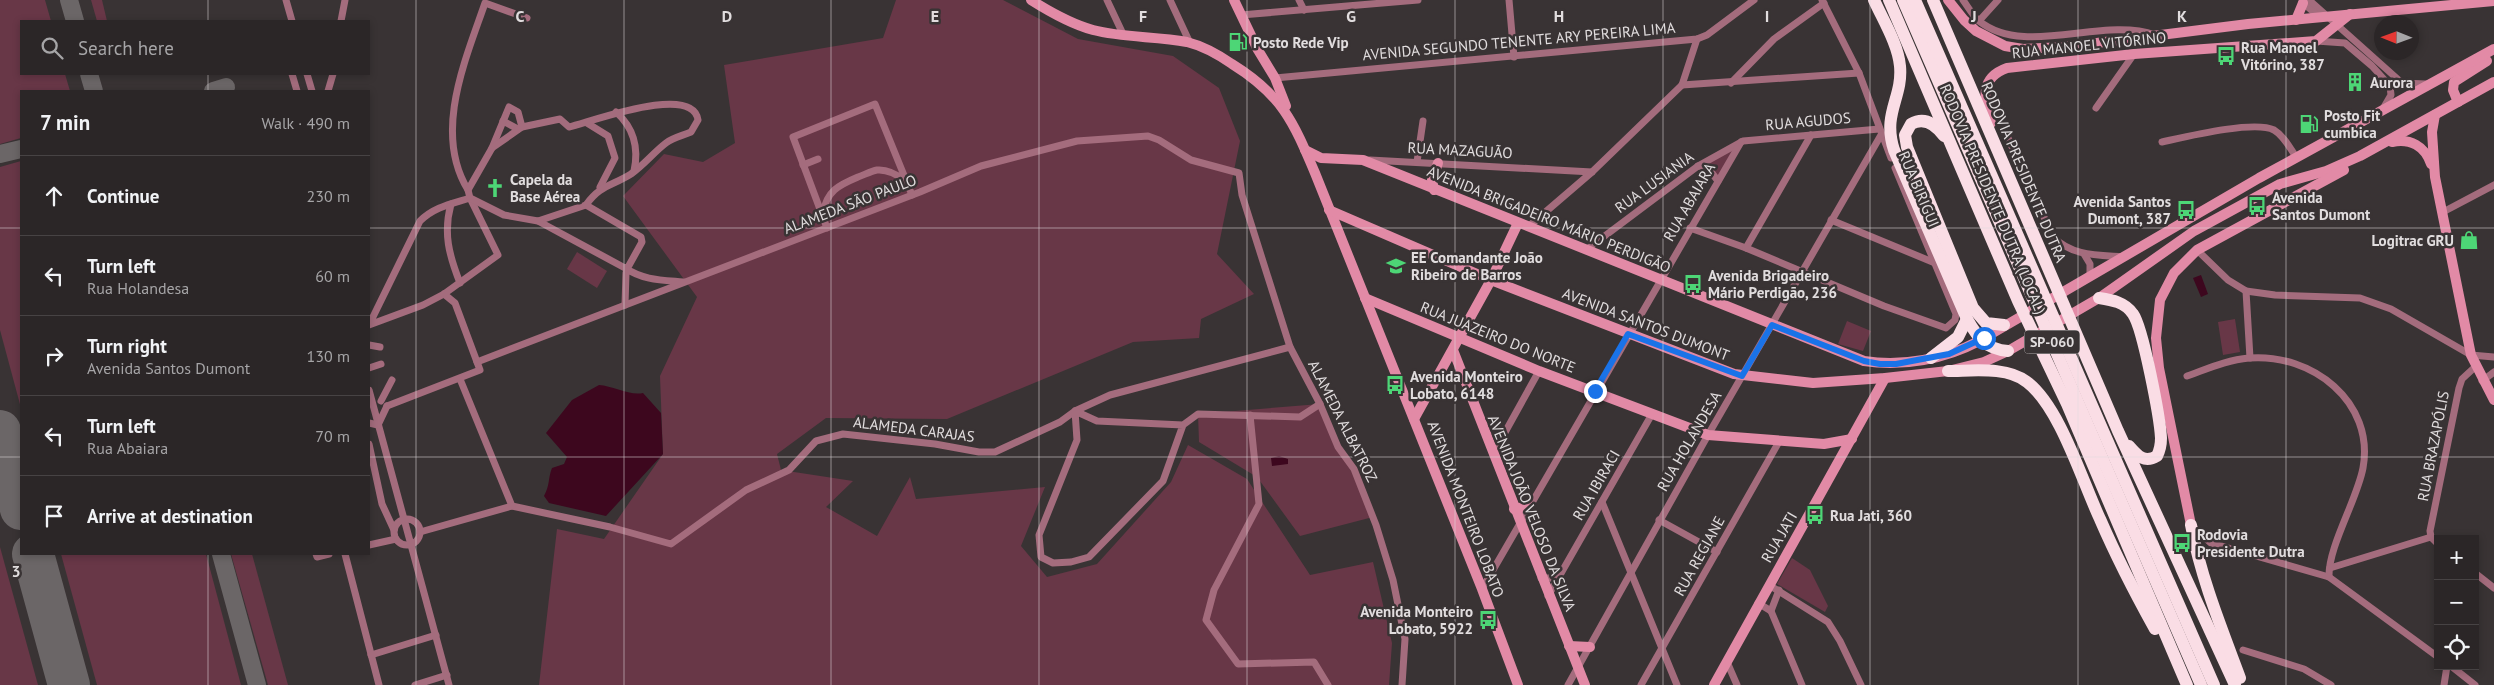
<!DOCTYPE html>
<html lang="en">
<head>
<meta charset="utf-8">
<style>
	body { margin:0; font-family:"PT Sans",sans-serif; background:#373233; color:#f1f3f6 }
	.controls { position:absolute; right:15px; bottom:15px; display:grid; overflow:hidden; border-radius:0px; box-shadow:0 2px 8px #0003 }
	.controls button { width:45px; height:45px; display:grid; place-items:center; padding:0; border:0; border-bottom:1px solid #474344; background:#2b2627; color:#f1f3f6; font:25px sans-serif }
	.compass { position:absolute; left:2374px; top:15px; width:45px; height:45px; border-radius:50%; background:#2b2627; box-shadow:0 2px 8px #0003; rotate:271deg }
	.stop { position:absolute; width:15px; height:15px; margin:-11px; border:4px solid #1a73e8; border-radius:50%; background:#fff }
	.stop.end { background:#1a73e8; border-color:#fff; box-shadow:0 1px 5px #0008 }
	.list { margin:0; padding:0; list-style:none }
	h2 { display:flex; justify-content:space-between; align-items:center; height:65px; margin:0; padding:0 20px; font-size:21px }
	h2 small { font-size:16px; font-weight:400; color:#a6a5a7 }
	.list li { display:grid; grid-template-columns:32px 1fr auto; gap:15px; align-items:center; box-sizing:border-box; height:80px; padding:0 20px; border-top:1px solid #474344 }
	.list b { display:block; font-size:19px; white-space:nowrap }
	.list p { margin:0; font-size:16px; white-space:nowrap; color:#a6a5a7 }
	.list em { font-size:16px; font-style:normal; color:#a6a5a7 }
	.icon { flex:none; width:28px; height:28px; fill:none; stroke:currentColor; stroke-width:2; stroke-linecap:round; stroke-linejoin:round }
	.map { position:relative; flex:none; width:2494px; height:685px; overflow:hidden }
	.search { position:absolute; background:#2b2627; box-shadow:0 2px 8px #0003; left:20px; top:20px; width:350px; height:55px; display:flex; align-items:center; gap:12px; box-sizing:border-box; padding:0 18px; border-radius:0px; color:#a6a5a7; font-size:19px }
	.panel { position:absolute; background:#2b2627; box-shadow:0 2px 8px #0003; left:20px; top:90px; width:350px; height:465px; border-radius:0px }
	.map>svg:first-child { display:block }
	.green { fill:#683747 }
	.water { fill:#3d071e }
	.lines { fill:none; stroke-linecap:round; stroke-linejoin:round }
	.taxiway { stroke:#6b6667; stroke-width:18 }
	.runway { stroke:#6b6667; stroke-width:42 }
	.street { stroke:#a46c7d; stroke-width:7 }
	.secondary { stroke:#e28aa6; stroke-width:10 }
	.highway { stroke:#fadde5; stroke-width:12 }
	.route { stroke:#1a73e8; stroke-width:6 }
	.grid { fill:none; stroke:#e1ddde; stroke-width:1; stroke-opacity:0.55 }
	.labels { text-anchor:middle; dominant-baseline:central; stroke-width:5; stroke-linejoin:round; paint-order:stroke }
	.shield { fill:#393334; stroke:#afaaab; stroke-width:1 }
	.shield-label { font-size:14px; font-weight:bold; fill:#e1ddde }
	.street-label { font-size:15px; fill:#e1ddde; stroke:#393334 }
	.poi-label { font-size:15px; font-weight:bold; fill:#e1ddde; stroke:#393334; text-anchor:start }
	.grid-label { font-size:16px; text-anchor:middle; font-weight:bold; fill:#e1ddde; stroke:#393334; stroke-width:5; stroke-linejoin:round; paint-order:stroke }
</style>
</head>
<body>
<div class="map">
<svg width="2494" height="685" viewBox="0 0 2494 685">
	<rect width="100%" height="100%" fill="#393334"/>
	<!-- green -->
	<g class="green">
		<polygon points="0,0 45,0 51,21 21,21 21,74 65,74 70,91 21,91 21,138 0,144"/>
		<polygon points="91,0 102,0 107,21 97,21"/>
		<polygon points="896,0 1003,0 1078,39 1173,56 1219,88 1240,141 1217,254 1254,294 1201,319 1199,338 1133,342 947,419 826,418 777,454 781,470 853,481 826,507 877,536 910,477 916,499 1045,487 1021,546 1047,577 1097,564 1171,482 1188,445 1247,479 1310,575 1373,562 1392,643 1389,685 539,685 557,529 604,539 663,454 660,376 697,297 623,196 664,154 703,162 735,143 724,65 883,38"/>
		<polygon points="1734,149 1717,179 1713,168 1703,165"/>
		<polygon points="21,161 21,408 0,330 0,167"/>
		<polygon points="577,252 607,271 597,288 567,269"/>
		<polygon points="2235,319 2240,352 2223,355 2218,322"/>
		<polygon points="1847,321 1871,331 1863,351 1838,344"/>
		<polygon points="1320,404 1373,517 1300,536 1257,477 1199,442 1198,414"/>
		<polygon points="0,547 38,685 0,685"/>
		<polygon points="61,554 206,554 241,685 97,685"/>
		<polygon points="231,554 252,554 288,685 268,685"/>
		<polygon points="1792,558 1810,570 1828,606 1825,612 1777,584"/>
	</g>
	<!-- water -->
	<g class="water">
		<polygon points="2201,275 2208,294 2201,297 2193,278"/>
		<path d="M599 385C613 386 630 396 643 393L661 413 663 454 606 516 549 503 544 496C550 485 548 478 552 468L564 464 567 457 546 433 572 400Z"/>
		<polygon points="1279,456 1288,459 1288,464 1272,466 1271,458"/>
	</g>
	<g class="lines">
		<!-- taxiway -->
		<g class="taxiway">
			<polyline points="69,0 75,21"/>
			<polyline points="89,74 94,91"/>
			<polyline points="213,91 226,87"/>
			<polyline points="0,154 21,149"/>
			<polyline points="221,554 257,685"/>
		</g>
		<!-- runway -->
		<g class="runway">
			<polyline points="0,431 21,509"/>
			<polyline points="33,554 69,685"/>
		</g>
		<!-- street -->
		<g class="street">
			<polyline points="286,0 292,21"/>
			<polyline points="1107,0 1123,34"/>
			<polyline points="1170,0 1190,43"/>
			<polyline points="1299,0 1304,10"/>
			<polyline points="1509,0 1514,57"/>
			<polyline points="1822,0 1859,73 1891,158"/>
			<path d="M1963 0C1968 7 1973 16 1979 21 2025 58 2102 16 2155 35"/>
			<polyline points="2309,0 2402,83 2426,84"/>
			<polyline points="2302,2 2319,17"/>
			<polyline points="1241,15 1418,0"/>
			<polyline points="341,21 345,0"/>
			<polyline points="1979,21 1998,0"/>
			<polyline points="2316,41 2345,43 2372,66 2390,86 2391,95 2384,107"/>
			<polyline points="292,74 297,91"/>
			<polyline points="307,74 312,91"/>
			<polyline points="1275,78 1697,39 1707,35 1754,0"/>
			<polyline points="1731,83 1774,39 1824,3"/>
			<polyline points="1682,85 1859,73"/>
			<polyline points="328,91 333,74"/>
			<polyline points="2096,108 2134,54"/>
			<path d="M616 112C634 128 639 148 634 171"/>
			<polyline points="503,121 518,129"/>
			<polyline points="587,123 608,136 615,158 600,187"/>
			<path d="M2008 138 2053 237C2072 256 2097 255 2123 257"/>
			<path d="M2162 142C2185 137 2254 120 2274 130 2284 136 2290 148 2296 157"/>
			<polyline points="492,148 509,107 518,112 522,127"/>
			<polyline points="1370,160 1592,172"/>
			<polyline points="1417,162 1423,121"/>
			<polyline points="803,165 818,159"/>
			<polyline points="1698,166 1708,168 1718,181"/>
			<path d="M468 190C433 133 465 61 485 3L527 18"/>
			<path d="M470 198 498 255 444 294 423 305 369 325 420 221C434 207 451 204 470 198Z"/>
			<path d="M451 204C443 233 449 255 460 283"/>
			<polyline points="2443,212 2494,185"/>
			<path d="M823 214C826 191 839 185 858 177 864 175 871 171 877 170 888 169 898 175 906 181"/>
			<polyline points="1831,220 1935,263"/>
			<polyline points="538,221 586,205"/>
			<polyline points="1528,227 1592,172 1682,85 1697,39"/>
			<polyline points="827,228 793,137 875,104 912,195"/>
			<polyline points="1690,228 1746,248 1884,306 1946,328 1955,320 1956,314 1895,168"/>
			<polyline points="1746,248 1811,135"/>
			<polyline points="1586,250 1698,166 1743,141 1879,129"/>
			<polyline points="2197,250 2228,280 2246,291 2275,295 2360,298 2391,309 2471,355 2494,357"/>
			<polyline points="2084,254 2090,264 2090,276"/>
			<polyline points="2246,291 2250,358"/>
			<path d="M625 305 626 273 627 269 642 242 641 237 586 205C600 185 612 186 631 174 644 165 654 152 666 143 674 137 682 136 691 132L698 120C693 83 591 122 569 127L560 119 522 127 492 148 468 190 470 198 504 215 538 221 625 268C643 280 661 280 683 282"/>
			<polyline points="369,345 380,347"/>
			<polyline points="477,362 920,192 981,166 1077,141 1148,136 1159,140 1191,160 1239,173 1242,195 1290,347 1320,404 1338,447 1354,469 1376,525 1393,580 1405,639 1402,685"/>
			<polyline points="369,368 381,364"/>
			<path d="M2187 376C2207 369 2227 360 2249 358 2312 353 2375 402 2363 468 2357 500 2328 547 2329 577"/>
			<polyline points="460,379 512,506 610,527 671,544 746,490 789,470 816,441 843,434 935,444 979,452 995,452 1060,422 1075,411 1110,395 1290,347"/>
			<polyline points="2482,381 2494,372"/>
			<polyline points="369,390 449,685"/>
			<polyline points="381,401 392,380"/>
			<polyline points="387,406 480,370 455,303 444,294"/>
			<polyline points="1250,415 1259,504 1214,590 1206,620 1238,664 1314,662 1328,685"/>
			<polyline points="369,423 378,425 387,406"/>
			<polyline points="1183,425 1097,421 1075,411 1077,440 1039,535 1041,557 1053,563 1071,562 1089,557 1163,481 1183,425 1198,414 1300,417 1320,404"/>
			<polyline points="369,444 382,504 394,530"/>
			<polyline points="1493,454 1539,371"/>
			<polyline points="1602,502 1677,685"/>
			<circle cx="407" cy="532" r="13"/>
			<polyline points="1659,520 1717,552"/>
			<polyline points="2195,529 2211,543 2329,577 2438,657"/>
			<polyline points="420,532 512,506"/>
			<polyline points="2431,537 2430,531 2459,388 2462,379 2475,367"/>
			<polyline points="2431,537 2438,544"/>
			<polyline points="369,545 396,539"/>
			<polyline points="316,554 317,557 329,554"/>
			<polyline points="345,554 379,685"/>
			<polyline points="2330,568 2431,537"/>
			<polyline points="2475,573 2494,588"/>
			<polyline points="1541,578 1550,578 1561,571"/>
			<polyline points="1769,585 1828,622 1840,641 1861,685"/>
			<polyline points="1482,589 1741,142"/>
			<polyline points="1548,596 1652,414"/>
			<polyline points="1758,603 1771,611 1802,685"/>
			<polyline points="1771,611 1779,590"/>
			<polyline points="2243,650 2304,669 2331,685"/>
			<polyline points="371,655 436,635"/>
			<polyline points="1727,662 1737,685"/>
			<polyline points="2451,666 2475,685"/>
			<polyline points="415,685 447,675"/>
			<polyline points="1568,685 1708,435 1881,135"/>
			<polyline points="1641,685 1780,440"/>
			<polyline points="2444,685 2447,666"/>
		</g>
		<!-- secondary -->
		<g class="secondary">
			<path d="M1031 0C1050 12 1071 24 1093 30 1124 38 1156 36 1187 42 1203 46 1219 55 1232 64 1282 95 1293 121 1315 173L1482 589 1518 685"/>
			<polyline points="1234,0 1258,50 1275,78 1286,106"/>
			<polyline points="1948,0 1964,20 1976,31 2005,46 2023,49 2065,47 2248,24 2494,1"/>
			<polyline points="2296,20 2303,3"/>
			<polyline points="2458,102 2453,90 2454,82 2487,61"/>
			<polyline points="2435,115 2432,132 2435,177 2471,355 2494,400"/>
			<path d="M1991 123C1984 99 1979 78 2007 68L2134 54 2316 41 2350 14"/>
			<path d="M2392 142C2410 138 2425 146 2431 164"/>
			<path d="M1305 150 1321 158 1363 160 1864 361C1903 367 1945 359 1979 341L2259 178 2494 49"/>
			<polyline points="1434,190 1432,180 1438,163"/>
			<polyline points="1329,210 1491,280 1734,374 1813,383 1885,378 1948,371 1984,362 2008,351 2099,298 2194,231 2280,184 2326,171 2360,156 2494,82"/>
			<polyline points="1365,298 1539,371 1708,435 1824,444 1852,439"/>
			<polyline points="1453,350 1585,685"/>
			<polyline points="1414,419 1491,280 1518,223"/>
			<polyline points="1514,509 1529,506"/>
			<polyline points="2191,525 2159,368 2156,338 2160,300 2174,273 2197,250 2344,170"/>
			<polyline points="1569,646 1590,647"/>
			<polyline points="1714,685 1885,378"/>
		</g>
		<!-- highway -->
		<g class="highway">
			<path d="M1874 0C1883 20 1898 44 1900 66 1903 98 1882 113 1894 150L1967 319C1978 338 1985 349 2008 351"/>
			<polyline points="1889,0 2018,301 2067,404 2187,685"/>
			<polyline points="1903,0 2201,685"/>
			<polyline points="1915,0 2214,685"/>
			<polyline points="1933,0 2118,431 2235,685"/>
			<path d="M1944 136C1936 125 1925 116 1911 124L1905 135 1907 147 1973 308 1986 323 2004 325"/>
			<path d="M2099 298C2112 300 2125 302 2133 314 2143 328 2160 418 2161 438 2161 444 2160 450 2157 456 2144 464 2137 455 2129 446"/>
			<polyline points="1931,358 1958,337 1967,319"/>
			<path d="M1948 371C1972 371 2007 366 2027 382 2060 407 2082 481 2100 519 2116 556 2135 593 2155 629"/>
			<path d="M2191 525C2201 578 2221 627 2240 678"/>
		</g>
	</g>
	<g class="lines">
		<!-- route -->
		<polyline class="route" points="1595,391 1628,334 1742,376 1772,325 1864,361 1880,364 1896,364 1949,354 1984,338"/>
	</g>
	<!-- grid -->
	<path class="grid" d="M208 0V21M416 0V685M624 0V685M831 0V685M1039 0V685M1247 0V685M1455 0V685M1663 0V685M1870 0V685M2078 0V685M2286 0V685M208 74V91M0 228H21M369 228H2494M0 457H21M369 457H2494M208 554V685"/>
	<!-- icons -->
	<defs>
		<g id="fuel-bare" transform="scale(1.5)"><path d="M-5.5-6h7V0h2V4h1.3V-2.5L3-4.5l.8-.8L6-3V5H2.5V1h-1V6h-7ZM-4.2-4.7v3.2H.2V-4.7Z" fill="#4dd676" stroke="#393334" stroke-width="2.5" paint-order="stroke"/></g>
		<g id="bus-bare" transform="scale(1.5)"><path d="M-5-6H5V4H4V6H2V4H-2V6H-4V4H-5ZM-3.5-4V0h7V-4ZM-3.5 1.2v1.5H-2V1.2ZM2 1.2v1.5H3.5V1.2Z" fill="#4dd676" stroke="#393334" stroke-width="2.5" paint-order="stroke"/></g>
		<g id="building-bare" transform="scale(1.5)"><path d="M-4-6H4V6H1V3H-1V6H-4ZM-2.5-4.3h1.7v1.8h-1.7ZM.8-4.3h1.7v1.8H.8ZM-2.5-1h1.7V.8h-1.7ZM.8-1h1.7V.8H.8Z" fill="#4dd676" stroke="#393334" stroke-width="2.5" paint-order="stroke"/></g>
		<g id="church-bare" transform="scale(1.5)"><path d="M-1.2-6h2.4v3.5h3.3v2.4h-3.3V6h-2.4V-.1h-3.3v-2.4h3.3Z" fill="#4dd676" stroke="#393334" stroke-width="2.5" paint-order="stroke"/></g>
		<g id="shop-bare" transform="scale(1.5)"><path d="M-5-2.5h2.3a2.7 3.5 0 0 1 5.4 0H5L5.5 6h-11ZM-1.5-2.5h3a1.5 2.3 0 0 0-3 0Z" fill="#4dd676" stroke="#393334" stroke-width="2.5" paint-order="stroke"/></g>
		<g id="school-bare" transform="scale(1.5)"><path d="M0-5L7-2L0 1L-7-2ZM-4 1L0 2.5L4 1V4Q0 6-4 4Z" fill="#4dd676" stroke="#393334" stroke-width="2.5" paint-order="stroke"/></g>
	</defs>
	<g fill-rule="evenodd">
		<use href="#fuel-bare" x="1238" y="42"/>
		<use href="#bus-bare" x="2226" y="56"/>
		<use href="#building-bare" x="2355" y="82"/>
		<use href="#fuel-bare" x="2309" y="124"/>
		<use href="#church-bare" x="495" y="188"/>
		<use href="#bus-bare" x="2257" y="206"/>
		<use href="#bus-bare" x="2186" y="210"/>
		<use href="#shop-bare" x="2469" y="240"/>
		<use href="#school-bare" x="1396" y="266"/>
		<use href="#bus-bare" x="1693" y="284"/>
		<use href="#bus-bare" x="1395" y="385"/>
		<use href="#bus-bare" x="1815" y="515"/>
		<use href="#bus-bare" x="2182" y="543"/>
		<use href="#bus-bare" x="1488" y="620"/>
	</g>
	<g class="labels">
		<!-- shield labels -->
		<rect class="shield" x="2024.5" y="330.5" width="55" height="23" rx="4"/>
		<g class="shield-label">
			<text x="2052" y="342">SP-060</text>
		</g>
		<!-- street labels -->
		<g class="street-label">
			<text transform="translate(1519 41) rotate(-5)">AVENIDA SEGUNDO TENENTE ARY PEREIRA LIMA</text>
			<text transform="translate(2089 45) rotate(-6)">RUA MANOEL VITÓRINO</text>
			<text transform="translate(1808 121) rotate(-5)">RUA AGUDOS</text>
			<text transform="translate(1460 150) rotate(3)">RUA MAZAGUÃO</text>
			<text transform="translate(2024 172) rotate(67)">RODOVIA PRESIDENTE DUTRA</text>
			<text transform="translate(1654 182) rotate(-36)">RUA LUSIANIA</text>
			<text transform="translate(1919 189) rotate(67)">RUA BIRIGUI</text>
			<text transform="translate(1993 199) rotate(67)">RODOVIA PRESIDENTE DUTRA (LOCAL)</text>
			<text transform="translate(1689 202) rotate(-60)">RUA ABAIARA</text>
			<text transform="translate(850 204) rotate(-21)">ALAMEDA SÃO PAULO</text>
			<text transform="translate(1549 219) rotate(22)">AVENIDA BRIGADEIRO MÁRIO PERDIGÃO</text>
			<text transform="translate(1646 324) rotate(21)">AVENIDA SANTOS DUMONT</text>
			<text transform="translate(1498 337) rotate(22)">RUA JUAZEIRO DO NORTE</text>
			<text transform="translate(1343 421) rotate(63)">ALAMEDA ALBATROZ</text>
			<text transform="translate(914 429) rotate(7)">ALAMEDA CARAJAS</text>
			<text transform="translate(1689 441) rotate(-60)">RUA HOLANDESA</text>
			<text transform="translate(2433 446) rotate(-79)">RUA BRAZAPÓLIS</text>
			<text transform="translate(1596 485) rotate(-60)">RUA IBIRACI</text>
			<text transform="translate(1466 509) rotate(69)">AVENIDA MONTEIRO LOBATO</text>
			<text transform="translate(1532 513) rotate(68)">AVENIDA JOÃO VELOSO DA SILVA</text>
			<text transform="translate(1779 537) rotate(-60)">RUA JATI</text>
			<text transform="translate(1699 556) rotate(-61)">RUA REGIANE</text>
		</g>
		<!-- poi labels -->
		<g class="poi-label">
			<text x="1253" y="42">Posto Rede Vip</text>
			<text x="2241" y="47">Rua Manoel<tspan x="2241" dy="17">Vitórino, 387</tspan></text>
			<text x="2370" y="82">Aurora</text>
			<text x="2324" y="115">Posto Fit<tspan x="2324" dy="17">cumbica</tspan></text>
			<text x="510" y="179">Capela da<tspan x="510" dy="17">Base Aérea</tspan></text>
			<text x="2272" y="197">Avenida<tspan x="2272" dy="17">Santos Dumont</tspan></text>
			<text x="2171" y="201" text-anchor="end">Avenida Santos<tspan x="2171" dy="17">Dumont, 387</tspan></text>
			<text x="2454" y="240" text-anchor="end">Logitrac GRU</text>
			<text x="1411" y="257">EE Comandante João<tspan x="1411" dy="17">Ribeiro de Barros</tspan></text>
			<text x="1708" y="275">Avenida Brigadeiro<tspan x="1708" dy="17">Mário Perdigão, 236</tspan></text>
			<text x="1410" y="376">Avenida Monteiro<tspan x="1410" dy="17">Lobato, 6148</tspan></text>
			<text x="1830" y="515">Rua Jati, 360</text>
			<text x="2197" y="534">Rodovia<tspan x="2197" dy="17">Presidente Dutra</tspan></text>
			<text x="1473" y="611" text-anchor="end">Avenida Monteiro<tspan x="1473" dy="17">Lobato, 5922</tspan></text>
		</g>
	</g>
	<g class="grid-label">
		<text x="520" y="22">C</text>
		<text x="727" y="22">D</text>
		<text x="935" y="22">E</text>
		<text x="1143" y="22">F</text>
		<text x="1351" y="22">G</text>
		<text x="1559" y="22">H</text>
		<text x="1767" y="22">I</text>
		<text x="1974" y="22">J</text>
		<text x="2182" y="22">K</text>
		<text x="16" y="577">3</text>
	</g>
</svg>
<div class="controls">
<button>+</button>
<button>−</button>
<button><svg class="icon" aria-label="locate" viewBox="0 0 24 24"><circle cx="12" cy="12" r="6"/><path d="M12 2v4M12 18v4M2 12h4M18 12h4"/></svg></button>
</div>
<svg class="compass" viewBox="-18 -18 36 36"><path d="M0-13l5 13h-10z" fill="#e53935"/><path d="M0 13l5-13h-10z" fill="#a6a5a7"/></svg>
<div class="stop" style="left:1984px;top:338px"></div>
<div class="stop end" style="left:1595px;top:391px"></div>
<div class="search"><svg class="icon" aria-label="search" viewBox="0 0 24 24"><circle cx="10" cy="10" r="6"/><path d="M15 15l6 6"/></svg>Search here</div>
<section class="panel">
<h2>7 min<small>Walk · 490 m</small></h2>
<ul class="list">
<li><svg class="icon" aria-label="ahead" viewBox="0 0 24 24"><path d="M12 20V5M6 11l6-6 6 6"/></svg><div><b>Continue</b></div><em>230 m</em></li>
<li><svg class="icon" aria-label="left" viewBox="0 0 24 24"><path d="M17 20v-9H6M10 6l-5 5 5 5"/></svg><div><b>Turn left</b><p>Rua Holandesa</p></div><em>60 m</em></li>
<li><svg class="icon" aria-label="right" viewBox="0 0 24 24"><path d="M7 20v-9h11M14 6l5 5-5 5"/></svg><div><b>Turn right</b><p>Avenida Santos Dumont</p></div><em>130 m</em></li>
<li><svg class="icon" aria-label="left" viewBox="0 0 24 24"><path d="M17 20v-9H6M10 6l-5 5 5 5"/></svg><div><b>Turn left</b><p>Rua Abaiara</p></div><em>70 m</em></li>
<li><svg class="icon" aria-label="arrive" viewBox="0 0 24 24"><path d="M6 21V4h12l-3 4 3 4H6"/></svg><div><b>Arrive at destination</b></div></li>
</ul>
</section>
</div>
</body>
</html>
